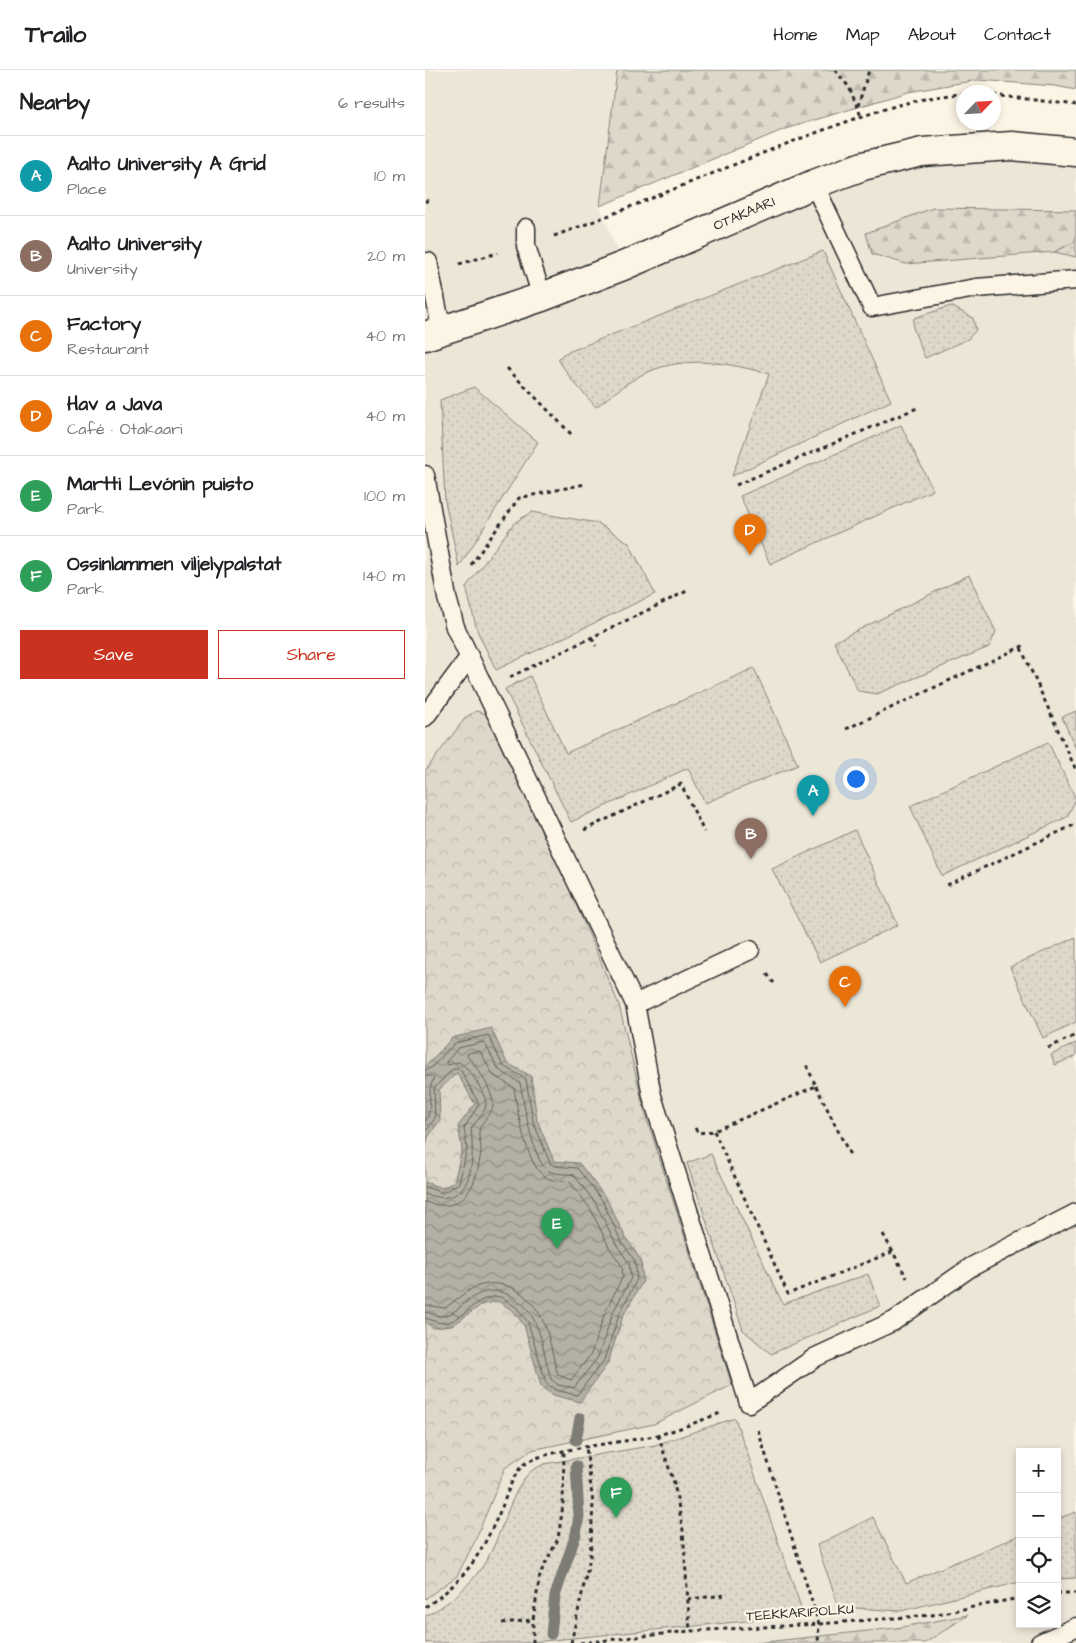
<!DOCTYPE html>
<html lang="en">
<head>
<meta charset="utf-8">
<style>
	body { margin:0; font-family:"Architects Daughter",sans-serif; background:#f6f6f6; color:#202124 }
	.controls { position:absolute; right:15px; bottom:15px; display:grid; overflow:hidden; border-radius:0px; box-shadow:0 2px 8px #0003 }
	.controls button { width:45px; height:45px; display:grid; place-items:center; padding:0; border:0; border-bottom:1px solid #e0e0e0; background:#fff; color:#202124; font:25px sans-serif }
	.compass { position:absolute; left:531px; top:15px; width:45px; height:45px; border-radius:50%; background:#fff; box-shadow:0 2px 8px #0003; rotate:65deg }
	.you { position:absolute; left:430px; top:708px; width:18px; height:18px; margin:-12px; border:4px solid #fff; border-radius:50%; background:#1a73e8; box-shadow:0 0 0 8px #1a73e833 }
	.badge { display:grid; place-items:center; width:32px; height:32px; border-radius:50%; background:#c8321e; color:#fff; font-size:16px; font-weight:700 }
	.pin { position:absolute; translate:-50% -41px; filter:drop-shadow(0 1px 2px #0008) }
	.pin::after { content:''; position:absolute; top:26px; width:18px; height:15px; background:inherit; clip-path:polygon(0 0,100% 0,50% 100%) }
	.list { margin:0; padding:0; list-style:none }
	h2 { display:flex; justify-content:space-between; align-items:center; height:65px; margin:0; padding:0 20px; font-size:21px }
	h2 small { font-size:16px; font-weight:400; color:#757577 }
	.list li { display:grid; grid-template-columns:32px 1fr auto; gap:15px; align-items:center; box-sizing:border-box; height:80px; padding:0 20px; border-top:1px solid #e0e0e0 }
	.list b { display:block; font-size:19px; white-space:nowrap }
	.list p { margin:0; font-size:16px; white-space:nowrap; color:#757577 }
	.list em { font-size:16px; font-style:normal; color:#757577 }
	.actions { display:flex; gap:10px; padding:15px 20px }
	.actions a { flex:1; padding:11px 0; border:1px solid #c8321e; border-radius:0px; text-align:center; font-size:18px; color:#c8321e }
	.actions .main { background:#c8321e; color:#fff }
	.icon { flex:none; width:28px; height:28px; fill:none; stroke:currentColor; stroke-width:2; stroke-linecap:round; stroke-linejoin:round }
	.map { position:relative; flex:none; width:651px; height:1573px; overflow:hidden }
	header { display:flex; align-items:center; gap:30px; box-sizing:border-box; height:70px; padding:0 25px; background:#fff; border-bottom:1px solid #e0e0e0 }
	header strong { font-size:24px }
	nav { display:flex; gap:28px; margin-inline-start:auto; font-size:18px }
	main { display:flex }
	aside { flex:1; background:#fff }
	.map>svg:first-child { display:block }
	.built { fill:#ece6d7; fill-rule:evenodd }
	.grass { fill:url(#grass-dots); stroke:#84827a }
	.forest { fill:url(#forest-firs); stroke:#84827a }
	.park { fill:url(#park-crowns); stroke:#84827a }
	.water { fill:url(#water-waves); stroke:#7d7b74 }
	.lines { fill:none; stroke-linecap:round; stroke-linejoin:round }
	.shore { stroke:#62605c; stroke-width:1 }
	.stream { stroke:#7d7b74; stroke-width:11 }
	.lane-casing { stroke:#2b2b2b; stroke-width:21 }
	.secondary-casing { stroke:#2b2b2b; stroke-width:31 }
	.path { stroke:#2b2b2b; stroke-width:3; stroke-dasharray:4 4; stroke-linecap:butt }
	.lane { stroke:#fcf5e5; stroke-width:18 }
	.secondary { stroke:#fcf5e5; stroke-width:28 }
	.labels { text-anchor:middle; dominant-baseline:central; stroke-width:4.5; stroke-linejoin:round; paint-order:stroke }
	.street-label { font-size:14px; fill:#2b2b2b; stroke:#fcf5e5 }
</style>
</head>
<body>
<header>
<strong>Trailo</strong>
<nav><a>Home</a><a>Map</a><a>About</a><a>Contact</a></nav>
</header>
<main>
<aside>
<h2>Nearby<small>6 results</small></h2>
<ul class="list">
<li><span class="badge" style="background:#0f9aa8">A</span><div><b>Aalto University A Grid</b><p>Place</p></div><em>10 m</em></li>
<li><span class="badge" style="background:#8d6e63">B</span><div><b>Aalto University</b><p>University</p></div><em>20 m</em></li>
<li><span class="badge" style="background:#e8710a">C</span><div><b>Factory</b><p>Restaurant</p></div><em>40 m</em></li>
<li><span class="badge" style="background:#e8710a">D</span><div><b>Hav a Java</b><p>Café · Otakaari</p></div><em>40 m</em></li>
<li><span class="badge" style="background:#2e9e5b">E</span><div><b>Martti Levónin puisto</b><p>Park</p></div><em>100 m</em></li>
<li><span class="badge" style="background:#2e9e5b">F</span><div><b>Ossinlammen viljelypalstat</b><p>Park</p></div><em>140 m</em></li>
</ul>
<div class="actions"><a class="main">Save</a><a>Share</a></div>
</aside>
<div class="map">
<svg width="651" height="1573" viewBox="0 0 651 1573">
	<defs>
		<pattern id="grass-dots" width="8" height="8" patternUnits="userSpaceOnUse" patternTransform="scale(1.25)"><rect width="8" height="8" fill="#ded8ca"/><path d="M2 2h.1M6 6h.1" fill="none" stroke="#bfbaae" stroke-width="1.8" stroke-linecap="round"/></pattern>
		<pattern id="forest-firs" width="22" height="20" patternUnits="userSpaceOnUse" patternTransform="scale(1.25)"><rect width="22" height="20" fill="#ded8ca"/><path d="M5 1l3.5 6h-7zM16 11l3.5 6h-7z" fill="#bfbaae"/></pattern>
		<pattern id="park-crowns" width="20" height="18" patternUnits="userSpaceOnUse" patternTransform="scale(1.25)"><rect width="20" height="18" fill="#ded8ca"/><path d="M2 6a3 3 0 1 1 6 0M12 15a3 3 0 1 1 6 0" fill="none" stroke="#bfbaae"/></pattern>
		<pattern id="water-waves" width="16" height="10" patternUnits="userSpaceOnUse" patternTransform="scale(1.25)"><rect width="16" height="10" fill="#b4b0a5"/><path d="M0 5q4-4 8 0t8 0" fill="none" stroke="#938f87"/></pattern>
	</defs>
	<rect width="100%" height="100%" fill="#fcf5e5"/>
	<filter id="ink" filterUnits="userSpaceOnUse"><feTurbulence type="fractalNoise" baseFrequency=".02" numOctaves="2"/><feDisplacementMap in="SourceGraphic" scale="10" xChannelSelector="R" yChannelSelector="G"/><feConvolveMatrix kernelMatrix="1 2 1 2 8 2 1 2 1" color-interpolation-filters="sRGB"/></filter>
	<g filter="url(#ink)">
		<!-- built -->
		<path class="built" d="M0 0H191L175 136 198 196 438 96 651 82V1573H0ZM595 1382H632V1554H595Z"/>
		<!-- grass -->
		<g class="grass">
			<polygon points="651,171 651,187 629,182"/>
			<path d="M398 181 466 331 307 406 344 304C305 293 262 285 223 302 204 310 187 325 171 337L146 309 133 289 138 284Z"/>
			<polygon points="526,236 548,248 551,260 543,269 500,288 488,258 489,248"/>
			<polygon points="49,317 113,372 34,497 20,431 15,330"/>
			<polygon points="476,355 508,420 345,494 315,426"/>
			<polygon points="107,442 173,453 204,473 230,524 71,600 52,560 41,517 89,453"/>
			<polygon points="544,505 571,562 564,577 452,624 433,621 409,572"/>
			<polygon points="329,598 373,695 280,733 263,698 146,752 80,619 105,606 141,683"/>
			<polygon points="651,641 651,679 637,647"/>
			<polygon points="623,672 651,729 642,747 517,806 485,736"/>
			<polygon points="430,760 473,855 395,892 347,799"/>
			<polygon points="651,867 651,952 618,968 585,897"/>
			<polygon points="651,973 651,986 630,995 626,985"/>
			<polygon points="286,1084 358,1234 443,1204 455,1236 346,1284 318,1260 262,1093"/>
			<path d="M310 1348 377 1540 321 1551 97 1573H0V1546C29 1532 53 1508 67 1480 78 1457 87 1422 103 1404 107 1399 114 1397 119 1394L230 1375Z"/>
			<polygon points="651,1442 651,1508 632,1509 632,1449"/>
			<polygon points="448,1447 481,1513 595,1465 595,1512 476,1541 414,1537 392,1475"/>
		</g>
		<!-- forest -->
		<g class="forest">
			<polygon points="192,0 651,0 651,20 630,16 553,10 483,22 360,59 175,136"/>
			<polygon points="508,138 651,140 651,171 629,182 481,194 447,184 441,163"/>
			<polygon points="543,1545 500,1573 330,1573 471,1558"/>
		</g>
		<!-- park -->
		<polygon class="park" points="51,641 62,644 136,799 194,935 220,1043 307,1315 229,1354 107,1380 80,1398 50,1471 32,1506 0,1529 0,701 41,647"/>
		<!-- water -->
		<polygon class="water" points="66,958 82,993 106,1006 112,1050 129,1091 154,1093 181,1128 201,1168 216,1190 218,1211 198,1246 183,1293 155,1332 128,1325 116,1316 99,1255 88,1241 73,1231 56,1235 27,1256 8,1258 0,1252 0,1112 17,1118 29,1112 37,1079 33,1056 50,1034 32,1003 14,1020 15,1050 3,1067 0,1083 0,997 27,968"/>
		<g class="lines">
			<!-- shore -->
			<g class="shore">
				<path d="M0 1000 6 998 30 973 63 965 78 996 101 1009 108 1051 125 1093 129 1096 152 1098 177 1130 196 1171 210 1191 212 1209 194 1245 179 1290 152 1325 130 1320 121 1313 103 1252 91 1237 76 1227C50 1224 42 1248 23 1252 11 1254 9 1250 0 1248"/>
				<path d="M0 1006H7L9 1008C0 1024 10 1038 0 1052"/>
				<polyline points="0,1063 10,1048 9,1018 28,999 35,999 54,1034 39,1058 42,1079 34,1113 18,1123 0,1117"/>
				<path d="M0 1124C47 1141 50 1093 46 1059 50 1052 60 1043 61 1035 62 1025 42 994 33 992L23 995 21 992 33 978 59 972 74 1000 95 1013C99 1032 107 1088 122 1100 129 1105 141 1103 149 1105L171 1134 191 1174 204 1193 206 1208 188 1242 173 1287 149 1318 133 1315 126 1309C120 1290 118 1268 109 1250 99 1228 72 1213 50 1226 38 1232 29 1247 14 1246 9 1246 6 1242 0 1242"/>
				<path d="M0 1132C40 1146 52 1115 56 1081 57 1075 53 1069 54 1062 54 1053 66 1045 68 1036 68 1019 52 997 42 986L43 983 55 981 68 1005 89 1018C92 1039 101 1094 119 1106 126 1112 137 1110 145 1112L165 1138 184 1177 197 1196 198 1206 181 1240 166 1284 146 1310 133 1305C127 1286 125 1262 115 1245 101 1220 76 1206 48 1218 38 1223 29 1232 20 1238L0 1235"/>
			</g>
			<!-- stream -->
			<g class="stream">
				<polyline points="151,1370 155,1348"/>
				<polyline points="126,1564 130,1526 151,1464 154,1446 151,1396"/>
			</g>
			<!-- lane casing -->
			<g class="lane-casing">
				<g id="lane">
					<polyline points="389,114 447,237 551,218 651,210"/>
					<polyline points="101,158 101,176 117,227"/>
					<polyline points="3,192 17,262"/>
					<polyline points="0,405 22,528 30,557 210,934 227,1026 324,1333 391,1287 469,1251 546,1197 651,1143"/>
					<polyline points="0,647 43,589"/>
					<polyline points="210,934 325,880"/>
					<polyline points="615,1573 651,1557"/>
				</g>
			</g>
			<!-- secondary casing -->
			<g class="secondary-casing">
				<g id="secondary">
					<path id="s1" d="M0 266 117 227 198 196 389 114 438 96 497 82 587 76 651 82"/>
				</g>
			</g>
			<!-- path -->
			<g class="path">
				<polyline points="410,0 424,17 436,46"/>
				<polyline points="568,25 651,35"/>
				<polyline points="433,36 444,0"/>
				<polyline points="0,132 7,128"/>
				<path d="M129 166C215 135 299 97 385 65 435 47 485 27 538 24"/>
				<polyline points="34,194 73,183"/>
				<polyline points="82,298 147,365"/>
				<polyline points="311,415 492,338"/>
				<polyline points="46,495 94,428 160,414"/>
				<polyline points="167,568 171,576"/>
				<polyline points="596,578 651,700"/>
				<polyline points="85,607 262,521"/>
				<polyline points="421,659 600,575"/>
				<polyline points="159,760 256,714 279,762"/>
				<polyline points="522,815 651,754"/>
				<polyline points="342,904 349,913"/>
				<polyline points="623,978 651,965"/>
				<polyline points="391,1016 426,1087"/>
				<polyline points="270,1058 273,1063 289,1061 391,1016 380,992"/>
				<polyline points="289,1061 363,1224 467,1182"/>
				<polyline points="458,1164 482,1208"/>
				<polyline points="333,1360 394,1554 393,1573"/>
				<polyline points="233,1365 249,1413 258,1460 265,1561"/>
				<polyline points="632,1523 651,1523"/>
				<polyline points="263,1529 301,1525"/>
				<path d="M0 1537C42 1510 57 1482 77 1437 82 1424 87 1407 97 1396 113 1379 207 1372 233 1365 255 1359 277 1350 298 1342"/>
				<polyline points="77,1553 108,1550"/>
				<polyline points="108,1573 108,1550 115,1504 133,1469 138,1435 139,1382"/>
				<polyline points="146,1573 165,1488 168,1434 161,1377"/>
				<polyline points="155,1573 265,1561 394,1554 507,1545 595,1528"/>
			</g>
			<!-- lane -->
			<use href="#lane" class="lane"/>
			<!-- secondary -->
			<use href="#secondary" class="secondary"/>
		</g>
	</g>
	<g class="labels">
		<!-- street labels -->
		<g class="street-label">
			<text stroke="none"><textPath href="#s1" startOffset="342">OTAKAARI</textPath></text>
			<text transform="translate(375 1543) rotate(-4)">TEEKKARIPOLKU</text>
		</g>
	</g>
</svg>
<div class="controls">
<button>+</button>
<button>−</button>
<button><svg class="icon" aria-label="locate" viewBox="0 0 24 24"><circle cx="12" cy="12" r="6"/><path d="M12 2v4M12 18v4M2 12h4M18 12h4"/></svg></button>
<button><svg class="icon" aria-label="layers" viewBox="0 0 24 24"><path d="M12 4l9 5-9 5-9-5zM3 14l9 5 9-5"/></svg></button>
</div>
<svg class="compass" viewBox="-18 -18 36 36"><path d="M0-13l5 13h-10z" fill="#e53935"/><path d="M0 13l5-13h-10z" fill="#757577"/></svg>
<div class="you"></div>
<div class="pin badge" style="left:388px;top:746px;background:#0f9aa8">A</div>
<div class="pin badge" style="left:326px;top:789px;background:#8d6e63">B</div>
<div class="pin badge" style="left:420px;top:937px;background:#e8710a">C</div>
<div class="pin badge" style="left:325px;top:485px;background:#e8710a">D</div>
<div class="pin badge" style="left:132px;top:1179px;background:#2e9e5b">E</div>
<div class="pin badge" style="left:191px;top:1448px;background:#2e9e5b">F</div>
</div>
</main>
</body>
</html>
